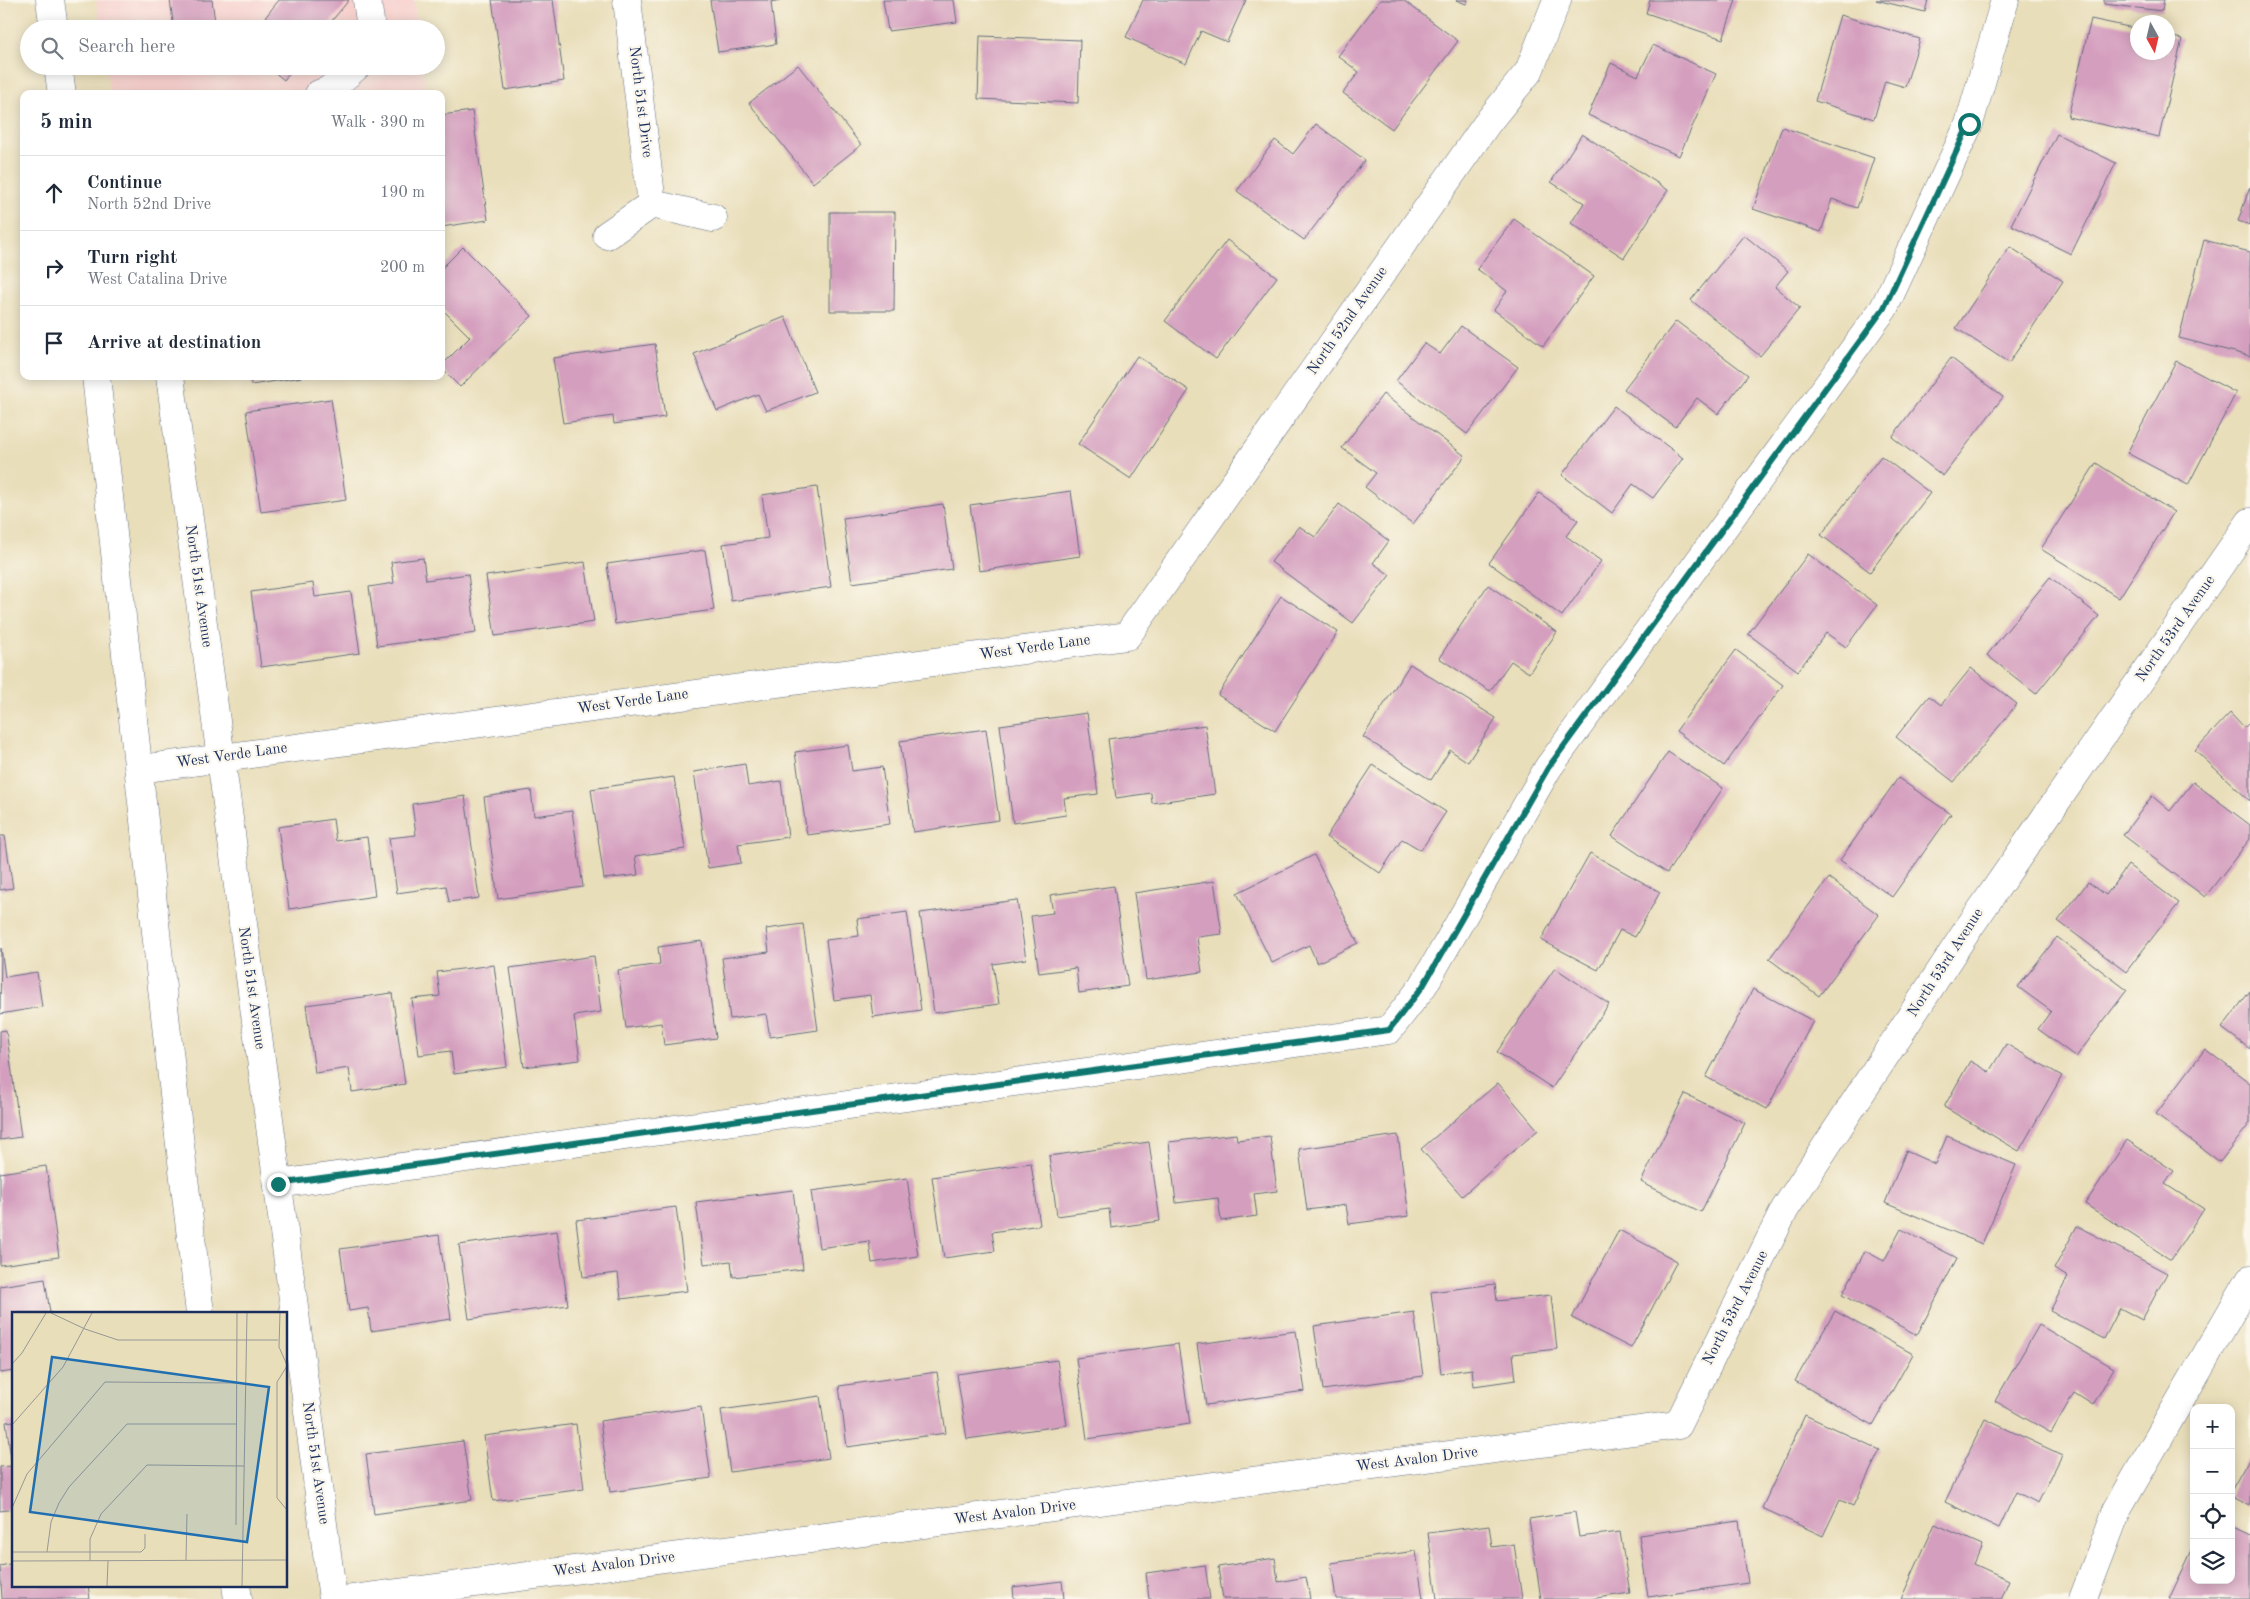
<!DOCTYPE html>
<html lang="en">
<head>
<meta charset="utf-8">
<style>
	body { margin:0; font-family:"Old Standard TT",serif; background:#f2f2f3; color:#1f2937 }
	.controls { position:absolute; right:15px; bottom:15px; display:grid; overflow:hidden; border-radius:10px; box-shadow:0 2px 12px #0003 }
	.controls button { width:45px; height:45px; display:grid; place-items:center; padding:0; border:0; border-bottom:1px solid #e0e1e3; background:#fff; color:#1f2937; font:25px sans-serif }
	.compass { position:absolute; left:2130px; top:15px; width:45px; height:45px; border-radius:50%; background:#fff; box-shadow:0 2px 12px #0003; rotate:172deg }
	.stop { position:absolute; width:15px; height:15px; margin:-11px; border:4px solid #0f766e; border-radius:50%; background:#fff }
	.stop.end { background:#0f766e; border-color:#fff; box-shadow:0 1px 5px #0008 }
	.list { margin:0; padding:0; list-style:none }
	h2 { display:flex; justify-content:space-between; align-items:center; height:65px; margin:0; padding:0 20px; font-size:21px }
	h2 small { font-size:16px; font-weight:400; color:#747a83 }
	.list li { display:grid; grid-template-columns:32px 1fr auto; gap:15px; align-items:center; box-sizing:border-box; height:75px; padding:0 20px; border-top:1px solid #e0e1e3 }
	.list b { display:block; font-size:19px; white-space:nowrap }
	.list p { margin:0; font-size:16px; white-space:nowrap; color:#747a83 }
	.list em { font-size:16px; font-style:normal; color:#747a83 }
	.icon { flex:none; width:28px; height:28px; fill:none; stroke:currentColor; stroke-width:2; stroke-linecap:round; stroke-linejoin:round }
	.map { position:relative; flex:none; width:2250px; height:1599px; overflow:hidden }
	.search { position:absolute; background:#fff; box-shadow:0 2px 12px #0003; left:20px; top:20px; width:425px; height:55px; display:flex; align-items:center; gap:12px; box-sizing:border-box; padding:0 18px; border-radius:28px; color:#747a83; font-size:19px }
	.panel { position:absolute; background:#fff; box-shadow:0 2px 12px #0003; left:20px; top:90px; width:425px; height:290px; border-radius:10px }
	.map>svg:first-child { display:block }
	.built { fill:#f7d0cd }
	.building { fill:#d49ebe }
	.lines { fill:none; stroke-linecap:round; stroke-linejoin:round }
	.minor-casing { stroke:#636c7e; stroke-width:29 }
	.major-casing { stroke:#636c7e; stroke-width:29 }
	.minor { stroke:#fff; stroke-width:28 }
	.major { stroke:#fff; stroke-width:28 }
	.route { stroke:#0f766e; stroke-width:6 }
	.labels { text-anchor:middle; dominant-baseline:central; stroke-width:4.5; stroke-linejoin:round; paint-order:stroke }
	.street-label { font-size:15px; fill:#1b2f5e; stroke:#fbf7ec }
	.inset-road { fill:none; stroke:#979895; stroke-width:1 }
	.view { fill:#1f6fb2; fill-opacity:0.15; stroke:#1f6fb2; stroke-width:2.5 }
	.inset-edge { fill:none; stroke:#1b2f5e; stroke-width:2.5 }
</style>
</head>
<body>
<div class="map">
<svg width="2250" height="1599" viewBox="0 0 2250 1599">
	<rect width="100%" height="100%" fill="#fbf7ec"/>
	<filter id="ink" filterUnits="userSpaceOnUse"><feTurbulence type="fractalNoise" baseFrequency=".02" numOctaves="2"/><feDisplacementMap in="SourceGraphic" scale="10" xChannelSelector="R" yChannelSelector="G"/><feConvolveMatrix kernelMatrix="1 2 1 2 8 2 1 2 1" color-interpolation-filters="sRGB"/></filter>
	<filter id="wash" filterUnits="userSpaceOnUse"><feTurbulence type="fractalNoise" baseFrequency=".0096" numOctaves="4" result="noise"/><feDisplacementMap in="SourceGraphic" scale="20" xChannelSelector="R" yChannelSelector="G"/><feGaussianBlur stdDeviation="1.12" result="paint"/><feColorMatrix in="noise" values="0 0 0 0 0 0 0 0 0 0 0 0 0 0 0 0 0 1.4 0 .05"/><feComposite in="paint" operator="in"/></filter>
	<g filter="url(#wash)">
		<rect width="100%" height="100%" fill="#e9deba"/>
		<!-- built -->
		<g class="built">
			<polygon points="96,0 414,0 418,29 101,29"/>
			<polygon points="106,66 422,66 426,94 110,94"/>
		</g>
		<g id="blocks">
			<!-- building -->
			<g class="building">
				<polygon points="170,0 212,0 216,29 174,29"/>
				<polygon points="279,0 349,0 325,29 256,29"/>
				<polygon points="492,0 553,0 564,81 505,90"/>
				<polygon points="710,0 780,0 771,2 776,44 718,52"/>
				<polygon points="883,0 954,0 957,22 888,31"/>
				<polygon points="1143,0 1246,0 1227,42 1201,31 1186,64 1126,37"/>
				<polygon points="1380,0 1403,0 1458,41 1392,129 1343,93 1359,72 1338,56"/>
				<polygon points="1456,0 1468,0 1466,4"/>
				<polygon points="1650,0 1736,0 1723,39 1646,13"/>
				<polygon points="1876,0 1928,0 1925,12"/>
				<polygon points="2104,0 2164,0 2162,11 2104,4"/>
				<polygon points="1840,15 1920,39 1905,87 1885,81 1874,119 1815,101"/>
				<polygon points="2091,19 2138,29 2138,52 2168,52 2168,36 2182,39 2159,137 2068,117"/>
				<polygon points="980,36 1080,40 1078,103 978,99"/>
				<polygon points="1653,45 1716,74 1679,156 1588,115 1611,63 1638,76"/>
				<polygon points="798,65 861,145 813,183 749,103"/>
				<polygon points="267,66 295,66 284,80"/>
				<polygon points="472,111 488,220 441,227 441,115"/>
				<polygon points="1316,124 1365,160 1304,240 1237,191 1275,140 1293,154"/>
				<polygon points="1782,127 1874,158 1857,208 1832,199 1821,232 1753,209"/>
				<polygon points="1582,134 1668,190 1624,258 1571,223 1584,203 1551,182"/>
				<polygon points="2057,134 2116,163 2071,254 2011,225"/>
				<polygon points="2250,187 2250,225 2238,221"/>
				<polygon points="830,212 895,212 894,311 830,311"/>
				<polygon points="1514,219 1594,276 1543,346 1494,310 1507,291 1477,269"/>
				<polygon points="1744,235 1788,271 1775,287 1800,308 1760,356 1691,300"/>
				<polygon points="1227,240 1277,277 1216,359 1165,321"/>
				<polygon points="2204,240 2250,252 2250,356 2179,338"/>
				<polygon points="463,247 532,316 460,387 441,368 441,366 470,337 441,308 441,269"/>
				<polygon points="2010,247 2063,281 2009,363 1956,328"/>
				<polygon points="785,317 815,392 766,411 758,394 717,411 694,354"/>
				<polygon points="1676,321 1748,375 1718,414 1697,398 1675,427 1624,389"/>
				<polygon points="1461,326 1518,367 1467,434 1396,381 1424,343 1440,354"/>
				<polygon points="655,344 665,417 614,424 613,416 563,423 553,358"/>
				<polygon points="1137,356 1189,390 1131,479 1078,444"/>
				<polygon points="1951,358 2003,397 1943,476 1892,437"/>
				<polygon points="2176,361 2236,393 2188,485 2127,453"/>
				<polygon points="250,376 302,376 302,377 251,385"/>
				<polygon points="1383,394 1465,456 1413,524 1365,487 1376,473 1342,448"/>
				<polygon points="331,399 346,500 261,512 246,411"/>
				<polygon points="1614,406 1683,458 1653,498 1633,484 1612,513 1562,475"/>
				<polygon points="1881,456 1930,493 1870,572 1821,535"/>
				<polygon points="2096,463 2174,512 2119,598 2041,549"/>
				<polygon points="817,487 831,587 731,601 723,544 768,538 762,495"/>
				<polygon points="1071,491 1080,556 979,571 970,505"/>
				<polygon points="1539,493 1578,520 1566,536 1601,561 1562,616 1489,563"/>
				<polygon points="943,504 952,569 852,583 843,518"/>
				<polygon points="1339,504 1389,541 1373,563 1390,575 1353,623 1271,562 1299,526 1315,537"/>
				<polygon points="705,550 714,610 615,624 607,564"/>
				<polygon points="1808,554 1877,605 1846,647 1826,633 1798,671 1748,634"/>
				<polygon points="423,558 426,580 468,574 476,633 377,646 369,587 394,583 391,562"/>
				<polygon points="585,562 594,622 495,636 486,576"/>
				<polygon points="2050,577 2099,616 2036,694 1987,655"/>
				<polygon points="313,583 315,597 351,592 360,653 261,667 251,592"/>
				<polygon points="1488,585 1557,632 1529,673 1511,661 1490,691 1439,658"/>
				<polygon points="1281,596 1338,632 1275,731 1218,695"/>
				<polygon points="1736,650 1783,685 1724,766 1676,731"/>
				<polygon points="1410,664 1496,718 1468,762 1450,750 1431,780 1363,737"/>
				<polygon points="1971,668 2017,704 1954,782 1896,737 1929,696 1941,705"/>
				<polygon points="1087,713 1098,794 1064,798 1066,815 1013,823 1000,725"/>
				<polygon points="2230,713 2244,728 2250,722 2250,801 2195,750"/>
				<polygon points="1205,725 1215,794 1152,803 1151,793 1116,798 1108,739"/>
				<polygon points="986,729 999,820 913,832 900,741"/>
				<polygon points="848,745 852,771 882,767 890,824 807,835 795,752"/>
				<polygon points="1668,752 1723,788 1667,873 1612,836"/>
				<polygon points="745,764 748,786 781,781 788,837 738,844 741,863 708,868 694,772"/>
				<polygon points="1373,765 1446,812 1421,850 1402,839 1380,873 1326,837"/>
				<polygon points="674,777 685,849 635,856 638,875 604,879 591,789"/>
				<polygon points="1898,778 1951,814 1892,897 1840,860"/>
				<polygon points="2193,782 2250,825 2250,839 2205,897 2123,835 2152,796 2170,811"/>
				<polygon points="531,790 534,816 572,811 583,887 498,899 484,797"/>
				<polygon points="465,796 479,898 449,902 446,886 397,893 389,838 416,835 412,804"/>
				<polygon points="333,819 336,841 367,837 375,896 289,909 278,827"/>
				<polygon points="0,836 5,836 13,888 0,890"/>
				<polygon points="1590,853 1660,892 1635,937 1620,930 1598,970 1541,940"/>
				<polygon points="1314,855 1358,943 1317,963 1309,945 1272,963 1237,893"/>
				<polygon points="2128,865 2179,903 2126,972 2058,921 2088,882 2106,895"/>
				<polygon points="1829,878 1879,915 1819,996 1769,959"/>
				<polygon points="1214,881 1222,934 1197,937 1202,972 1146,980 1134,893"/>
				<polygon points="1114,886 1128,986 1079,993 1076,968 1039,973 1031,916 1053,913 1050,895"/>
				<polygon points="1017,900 1026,959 993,964 999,1004 934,1013 920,913"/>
				<polygon points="907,912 921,1010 873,1017 870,995 834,1000 826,940 859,936 857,919"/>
				<polygon points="803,924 818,1030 770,1037 766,1014 730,1019 722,958 769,952 766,929"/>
				<polygon points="2057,937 2127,990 2076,1057 2038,1029 2051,1011 2018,987"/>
				<polygon points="702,941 716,1038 664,1045 661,1023 626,1028 618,970 660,964 658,947"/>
				<polygon points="1,948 5,977 37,972 42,1007 0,1014"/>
				<polygon points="594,956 601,1012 574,1016 580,1060 524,1067 510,968"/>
				<polygon points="494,965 507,1067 454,1074 451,1051 419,1055 412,999 440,996 437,972"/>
				<polygon points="1555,968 1609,1004 1552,1088 1497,1052"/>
				<polygon points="1753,989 1813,1021 1767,1109 1706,1077"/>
				<polygon points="2250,991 2250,1049 2222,1028"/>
				<polygon points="392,993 405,1084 352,1092 349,1068 315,1073 306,1005"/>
				<polygon points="6,1030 21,1137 0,1140 0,1031"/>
				<polygon points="2006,1044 2062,1076 2019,1151 1944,1107 1970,1061 1989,1072"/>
				<polygon points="2205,1049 2250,1083 2250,1123 2220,1162 2156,1114"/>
				<polygon points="1498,1083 1538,1130 1462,1196 1421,1149"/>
				<polygon points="1685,1094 1745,1123 1701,1212 1641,1182"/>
				<polygon points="1236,1134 1237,1140 1270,1136 1277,1191 1254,1194 1257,1216 1221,1221 1218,1198 1176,1203 1169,1142"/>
				<polygon points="1398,1135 1409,1216 1349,1224 1346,1205 1307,1210 1299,1149"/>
				<polygon points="1947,1136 2016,1165 1982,1244 1885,1203 1906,1151 1935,1164"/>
				<polygon points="2127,1140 2174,1171 2165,1184 2204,1209 2171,1260 2085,1204"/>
				<polygon points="1149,1142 1160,1221 1111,1228 1109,1209 1057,1216 1049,1156"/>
				<polygon points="1031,1163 1040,1225 992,1232 995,1251 944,1258 932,1177"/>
				<polygon points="46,1166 59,1257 0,1265 0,1173"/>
				<polygon points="907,1178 918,1256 872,1263 869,1241 819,1248 811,1191"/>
				<polygon points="793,1190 803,1269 733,1277 731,1261 704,1264 696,1202"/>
				<polygon points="676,1207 687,1291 621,1299 618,1273 583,1277 576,1220"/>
				<polygon points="2077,1226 2167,1273 2142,1320 2120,1308 2104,1339 2050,1311 2068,1277 2054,1269"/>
				<polygon points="1901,1229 1957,1258 1917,1335 1842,1295 1865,1251 1884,1261"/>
				<polygon points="1619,1230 1677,1261 1631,1348 1572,1318"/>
				<polygon points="557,1231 568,1305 469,1319 459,1245"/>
				<polygon points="439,1235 451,1319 371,1331 368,1308 349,1311 340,1249"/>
				<polygon points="45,1279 50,1313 14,1313 14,1371 0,1373 0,1286"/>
				<polygon points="1495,1284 1497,1301 1551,1295 1557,1349 1513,1354 1516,1380 1474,1386 1472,1369 1441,1373 1431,1292"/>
				<polygon points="1835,1311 1913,1354 1873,1425 1795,1381"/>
				<polygon points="1414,1312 1423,1376 1323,1390 1314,1326"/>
				<polygon points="2039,1325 2114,1368 2093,1405 2074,1393 2051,1433 1995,1401"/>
				<polygon points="1296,1331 1305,1391 1206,1405 1197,1344"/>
				<polygon points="1178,1344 1190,1424 1087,1439 1076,1358"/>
				<polygon points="1057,1360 1067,1425 967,1439 957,1374"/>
				<polygon points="937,1372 946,1433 847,1447 839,1386"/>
				<polygon points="820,1396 829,1458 730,1472 721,1410"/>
				<polygon points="701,1407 711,1478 610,1492 600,1421"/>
				<polygon points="1805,1415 1880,1450 1853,1506 1840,1500 1823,1536 1762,1508"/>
				<polygon points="1985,1419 2062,1455 2038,1503 2016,1492 1999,1528 1945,1502"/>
				<polygon points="14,1421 14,1509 0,1511 0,1467 12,1466 6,1422"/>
				<polygon points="576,1424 584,1489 493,1501 484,1436"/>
				<polygon points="463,1441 472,1500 374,1514 366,1454"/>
				<polygon points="2250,1457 2250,1506 2231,1496 2231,1491"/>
				<polygon points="1575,1512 1579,1537 1620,1532 1630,1593 1590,1599 1541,1599 1529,1519"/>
				<polygon points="1739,1521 1748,1583 1648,1597 1639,1535"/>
				<polygon points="1935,1524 1982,1545 1974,1564 2009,1580 2001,1599 1901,1599"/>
				<polygon points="1489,1525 1492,1547 1514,1544 1522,1599 1437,1599 1428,1533"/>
				<polygon points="2231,1525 2250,1534 2250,1599 2169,1599 2194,1546 2194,1580 2231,1580"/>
				<polygon points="1416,1551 1423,1599 1336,1599 1331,1563"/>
				<polygon points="1275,1558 1278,1582 1306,1577 1310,1599 1223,1599 1218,1567"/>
				<polygon points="14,1563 14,1585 88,1585 90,1599 2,1599 0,1566"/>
				<polygon points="1205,1565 1210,1599 1149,1599 1146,1573"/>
				<polygon points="1062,1581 1064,1599 1014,1599 1013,1587"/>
			</g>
		</g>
	</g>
	<g filter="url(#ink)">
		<use href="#blocks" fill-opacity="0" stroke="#636c7e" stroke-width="1"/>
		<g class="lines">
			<!-- minor casing -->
			<g class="minor-casing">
				<g id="minor">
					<polyline points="367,0 370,21 367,29"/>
					<polyline points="627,0 652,204"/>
					<polyline points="319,94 329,90 357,66"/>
					<polyline points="607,235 652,204 713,218"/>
					<polyline points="170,376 333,1599"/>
					<polyline points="140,769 1127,636 1488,122 1529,71 1557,0"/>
					<polyline points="278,1184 1389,1030 1423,986 1548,768 1884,308 1969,124 2005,0"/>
					<polyline points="353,1599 1678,1425 1785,1209 1970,926 2250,522"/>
					<polyline points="2083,1599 2117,1510 2250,1279"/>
				</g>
			</g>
			<!-- major casing -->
			<g class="major-casing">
				<g id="major">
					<polyline points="50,0 54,29"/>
					<polyline points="58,66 62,94"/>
					<polyline points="96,376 168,1043 200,1313"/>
					<polyline points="236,1585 238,1599"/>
				</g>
			</g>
			<!-- minor -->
			<use href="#minor" class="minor"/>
			<!-- major -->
			<use href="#major" class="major"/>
		</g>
	</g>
	<g class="lines" filter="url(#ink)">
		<!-- route -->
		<polyline class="route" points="278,1184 1389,1030 1423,986 1548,768 1884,308 1969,124"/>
	</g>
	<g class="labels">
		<!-- street labels -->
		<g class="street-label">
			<text transform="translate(640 102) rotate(83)">North 51st Drive</text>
			<text transform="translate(1348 321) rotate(-55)">North 52nd Avenue</text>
			<text transform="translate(198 586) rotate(82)">North 51st Avenue</text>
			<text transform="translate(2176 629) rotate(-55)">North 53rd Avenue</text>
			<text transform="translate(1035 648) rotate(-8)">West Verde Lane</text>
			<text transform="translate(633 702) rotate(-8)">West Verde Lane</text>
			<text transform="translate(232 756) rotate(-8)">West Verde Lane</text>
			<text transform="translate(1946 963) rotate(-57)">North 53rd Avenue</text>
			<text transform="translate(251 988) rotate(82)">North 51st Avenue</text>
			<text transform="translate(1736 1308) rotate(-63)">North 53rd Avenue</text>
			<text transform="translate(1417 1460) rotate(-7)">West Avalon Drive</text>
			<text transform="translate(315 1463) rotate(82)">North 51st Avenue</text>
			<text transform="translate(1015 1513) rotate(-7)">West Avalon Drive</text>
			<text transform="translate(614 1565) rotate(-7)">West Avalon Drive</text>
		</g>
	</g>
	<!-- overview -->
	<g transform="translate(12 1312)">
		<rect width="275" height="275" fill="#e9deba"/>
		<path class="inset-road" d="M39 1 73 17 106 28H266M268 1 267 35 275 53M0 52 10 41 34 1M275 54 265 70V186L275 198M0 113 51 55 80 1M0 196 15 162 93 70 225 71M224 213 225 1M0 240H129L133 236V222M35 240 39 210 47 191 57 175 115 112H225M174 248 175 202M0 249 275 248M78 249V227L89 202 135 153 232 154M95 274 96 249M230 274 235 1"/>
		<path class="view" d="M40 45 257 75 235 230 18 200Z"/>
		<rect width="275" height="275" class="inset-edge"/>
	</g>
</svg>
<div class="controls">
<button>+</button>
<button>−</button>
<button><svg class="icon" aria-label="locate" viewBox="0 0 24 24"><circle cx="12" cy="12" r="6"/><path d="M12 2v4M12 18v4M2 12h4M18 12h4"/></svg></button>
<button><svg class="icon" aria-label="layers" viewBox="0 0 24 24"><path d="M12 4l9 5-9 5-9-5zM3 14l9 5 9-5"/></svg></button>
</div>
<svg class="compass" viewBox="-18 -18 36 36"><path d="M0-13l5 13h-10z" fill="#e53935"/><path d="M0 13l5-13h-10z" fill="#747a83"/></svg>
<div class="stop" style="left:1969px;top:124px"></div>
<div class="stop end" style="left:278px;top:1184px"></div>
<div class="search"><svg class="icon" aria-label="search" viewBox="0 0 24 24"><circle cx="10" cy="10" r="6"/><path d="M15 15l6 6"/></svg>Search here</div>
<section class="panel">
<h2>5 min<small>Walk · 390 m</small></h2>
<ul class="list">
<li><svg class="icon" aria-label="ahead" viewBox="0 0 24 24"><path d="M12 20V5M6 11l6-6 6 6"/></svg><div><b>Continue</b><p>North 52nd Drive</p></div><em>190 m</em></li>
<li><svg class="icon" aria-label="right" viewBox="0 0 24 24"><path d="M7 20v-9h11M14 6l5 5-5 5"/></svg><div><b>Turn right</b><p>West Catalina Drive</p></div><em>200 m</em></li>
<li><svg class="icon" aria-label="arrive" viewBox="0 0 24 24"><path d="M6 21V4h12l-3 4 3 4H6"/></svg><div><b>Arrive at destination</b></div></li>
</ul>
</section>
</div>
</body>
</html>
